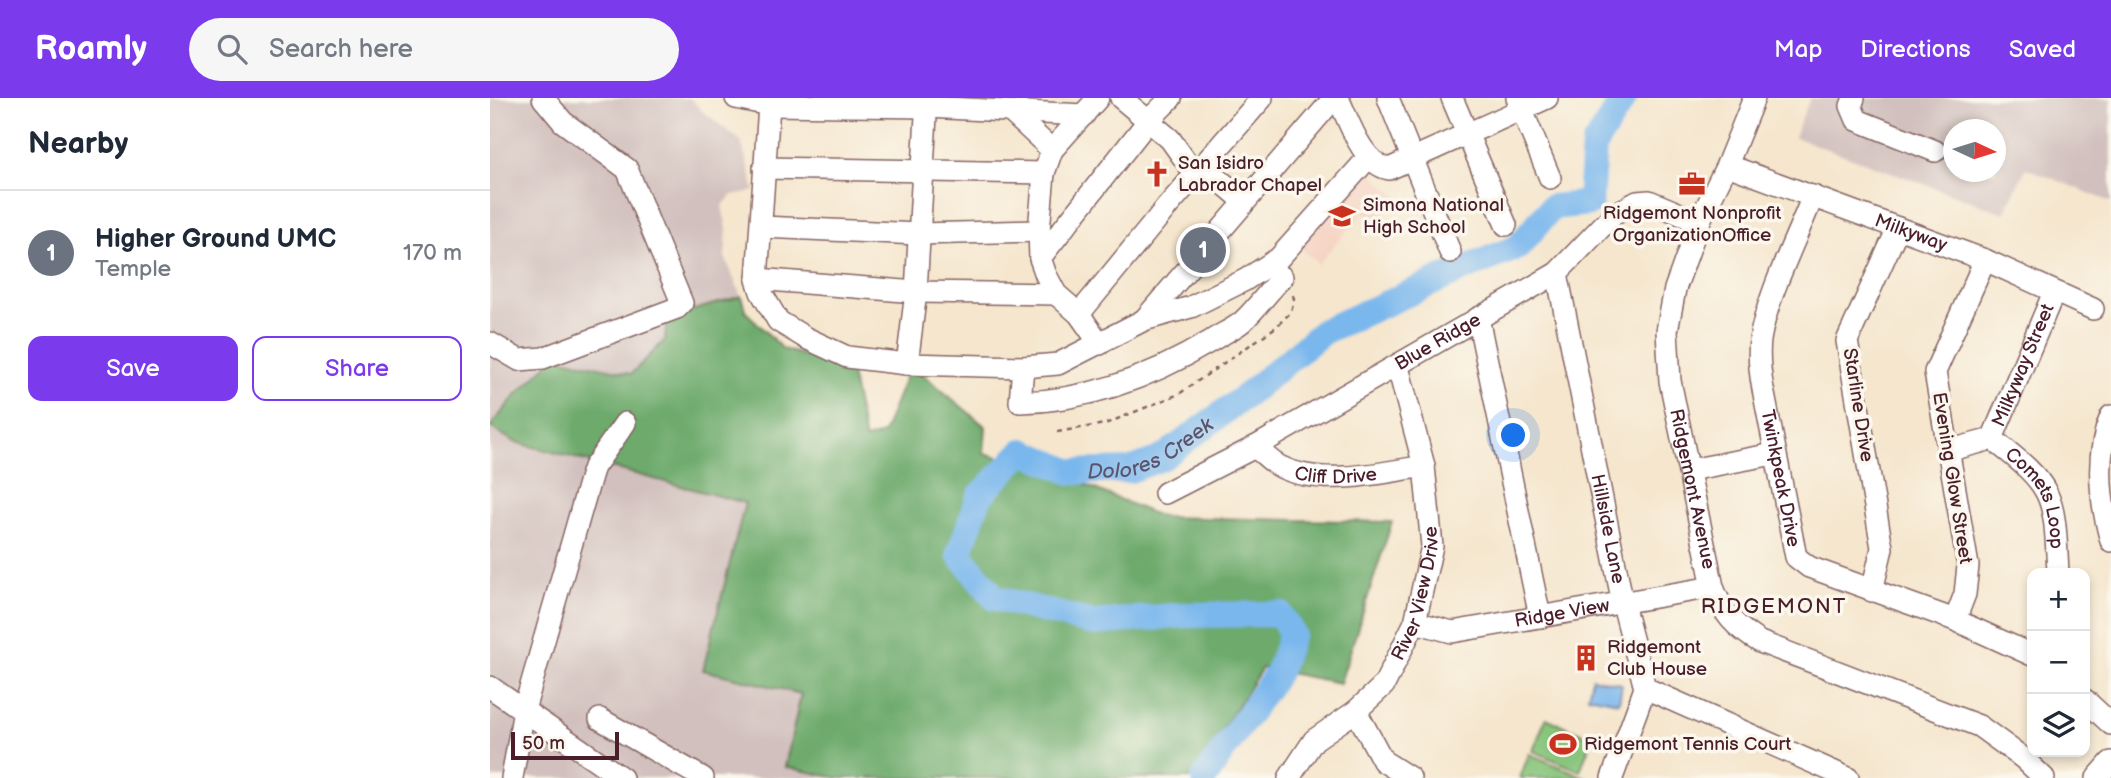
<!DOCTYPE html>
<html lang="en">
<head>
<meta charset="utf-8">
<style>
	body { margin:0; font-family:"Balsamiq Sans",sans-serif; background:#f6f6f7; color:#1f2937 }
	.controls { position:absolute; right:21px; bottom:21px; display:grid; overflow:hidden; border-radius:14px; box-shadow:0 4px 10px #0003 }
	.controls button { width:63px; height:63px; display:grid; place-items:center; padding:0; border:0; border-bottom:2px solid #e0e1e3; background:#fff; color:#1f2937; font:35px sans-serif }
	.compass { position:absolute; left:1453px; top:21px; width:63px; height:63px; border-radius:50%; background:#fff; box-shadow:0 4px 10px #0003; rotate:94deg }
	.scale { position:absolute; left:21px; bottom:18px; width:108px; box-sizing:border-box; padding-left:7px; border:4px solid #4a1f2b; border-top:0; font-size:19px; line-height:24px; white-space:nowrap; color:#4a1f2b; -webkit-text-stroke:5px #fbf7ec; paint-order:stroke }
	.you { position:absolute; left:1024px; top:338px; width:24px; height:24px; margin:-18px; border:5px solid #fff; border-radius:50%; background:#1a73e8; box-shadow:0 0 0 10px #1a73e833 }
	.badge { display:grid; place-items:center; width:46px; height:46px; border-radius:50%; background:#7c3aed; color:#fff; font-size:23px; font-weight:700 }
	.pin { position:absolute; translate:-50% -50%; border:4px solid #fff; box-shadow:0 2px 7px #0006 }
	.list { margin:0; padding:0; list-style:none }
	h2 { display:flex; justify-content:space-between; align-items:center; height:91px; margin:0; padding:0 28px; font-size:30px }
	h2 small { font-size:23px; font-weight:400; color:#747a83 }
	.list li { display:grid; grid-template-columns:46px 1fr auto; gap:21px; align-items:center; box-sizing:border-box; height:126px; padding:0 28px; border-top:2px solid #e0e1e3 }
	.list b { display:block; font-size:26px; white-space:nowrap }
	.list p { margin:0; font-size:23px; white-space:nowrap; color:#747a83 }
	.list em { font-size:23px; font-style:normal; color:#747a83 }
	.actions { display:flex; gap:14px; padding:21px 28px }
	.actions a { flex:1; padding:16px 0; border:2px solid #7c3aed; border-radius:14px; text-align:center; font-size:24px; color:#7c3aed }
	.actions .main { background:#7c3aed; color:#fff }
	.icon { flex:none; width:38px; height:38px; fill:none; stroke:currentColor; stroke-width:2; stroke-linecap:round; stroke-linejoin:round }
	.map { position:relative; flex:none; width:1621px; height:680px; overflow:hidden }
	header { display:flex; align-items:center; gap:42px; box-sizing:border-box; height:98px; padding:0 35px; background:#7c3aed; color:#fff }
	header strong { font-size:33px }
	nav { display:flex; gap:38px; margin-inline-start:auto; font-size:24px }
	.search { width:490px; height:63px; background:#f6f6f7; display:flex; align-items:center; gap:18px; box-sizing:border-box; padding:0 24px; border-radius:38px; color:#747a83; font-size:26px }
	main { display:flex }
	aside { flex:1; background:#fff }
	.map>svg:first-child { display:block }
	.built { fill:#f5d3c2 }
	.industrial { fill:#d1c0bd; fill-rule:evenodd }
	.green { fill:#87c57c; stroke:#687254; stroke-width:2 }
	.forest { fill:#6daa6c; stroke:#5c644c; stroke-width:2 }
	.water { fill:#7ab7ed; stroke:#626b8c; stroke-width:2 }
	.lines { fill:none; stroke-linecap:round; stroke-linejoin:round }
	.river { stroke:#7ab7ed; stroke-width:26 }
	.minor-casing { stroke:#866564; stroke-width:24 }
	.path { stroke:#866564; stroke-width:2.5; stroke-dasharray:5 5; stroke-linecap:butt }
	.minor { stroke:#fff; stroke-width:21 }
	.labels { text-anchor:middle; dominant-baseline:central; stroke-width:7; stroke-linejoin:round; paint-order:stroke }
	.poi-label { font-size:19px; fill:#4a1f2b; stroke:#fbf7ec; text-anchor:start }
	.street-label { font-size:19px; fill:#4a1f2b; stroke:#fbf7ec }
	.water-label { font-size:21px; font-style:italic; fill:#5b546f; stroke:#fbf7ec }
	.neighbourhood-label { font-size:21px; letter-spacing:2px; fill:#4a1f2b; stroke:#fbf7ec }
</style>
</head>
<body>
<header>
<strong>Roamly</strong>
<div class="search"><svg class="icon" aria-label="search" viewBox="0 0 24 24"><circle cx="10" cy="10" r="6"/><path d="M15 15l6 6"/></svg>Search here</div>
<nav><a>Map</a><a>Directions</a><a>Saved</a></nav>
</header>
<main>
<aside>
<h2>Nearby<small></small></h2>
<ul class="list">
<li><span class="badge" style="background:#6b7280">1</span><div><b>Higher Ground UMC</b><p>Temple</p></div><em>170 m</em></li>
</ul>
<div class="actions"><a class="main">Save</a><a>Share</a></div>
</aside>
<div class="map">
<svg width="1621" height="680" viewBox="0 0 1621 680">
	<rect width="100%" height="100%" fill="#fbf7ec"/>
	<filter id="ink" filterUnits="userSpaceOnUse"><feTurbulence type="fractalNoise" baseFrequency=".0143" numOctaves="2"/><feDisplacementMap in="SourceGraphic" scale="14" xChannelSelector="R" yChannelSelector="G"/><feConvolveMatrix kernelMatrix="1 2 1 2 8 2 1 2 1" color-interpolation-filters="sRGB"/></filter>
	<filter id="wash" filterUnits="userSpaceOnUse"><feTurbulence type="fractalNoise" baseFrequency=".00686" numOctaves="4" result="noise"/><feDisplacementMap in="SourceGraphic" scale="28" xChannelSelector="R" yChannelSelector="G"/><feGaussianBlur stdDeviation="1.57" result="paint"/><feColorMatrix in="noise" values="0 0 0 0 0 0 0 0 0 0 0 0 0 0 0 0 0 1.4 0 .05"/><feComposite in="paint" operator="in"/></filter>
	<g filter="url(#wash)">
		<rect width="100%" height="100%" fill="#f5e6cd"/>
		<!-- built -->
		<polygon class="built" points="879,67 889,83 908,98 886,124 873,114 828,166 809,149"/>
		<!-- industrial -->
		<g class="industrial">
			<polygon points="0,0 200,0 212,13 251,43 265,93 242,97 232,108 237,131 235,159 251,198 177,220 175,242 141,276 65,260 26,297 1,329 25,344 255,405 213,572 311,596 295,669 348,680 0,680"/>
			<path d="M1320 0H1621V104L1536 70 1514 115 1304 39ZM1464 32H1506V74H1464Z"/>
		</g>
		<!-- green -->
		<g class="green">
			<polygon points="1056,620 1102,640 1090,673 1043,653"/>
			<polygon points="1039,656 1097,680 1030,680"/>
		</g>
		<!-- forest -->
		<polygon class="forest" points="251,198 256,214 293,251 360,271 375,341 393,336 416,277 425,270 496,329 494,355 512,360 537,362 671,419 902,424 850,585 772,570 701,680 348,680 295,669 311,596 213,572 255,405 25,344 0,329 26,297 65,259 141,276 175,242 177,220"/>
		<!-- water -->
		<polygon class="water" points="1102,580 1132,586 1129,604 1098,598"/>
		<g class="lines">
			<!-- river -->
			<path class="river" id="s1" d="M714 680 788 574 802 535 790 516 695 517 603 525 505 500 469 456 489 399 533 353 581 374 640 372 672 360 758 296 834 233 971 172 1028 149 1062 109 1100 105 1104 47 1134 0"/>
		</g>
	</g>
	<g filter="url(#ink)">
		<g class="lines">
			<!-- minor casing -->
			<g class="minor-casing">
				<g id="minor">
					<polyline points="246,0 279,7 437,9 594,17"/>
					<polyline points="608,0 562,52 554,75 549,133 550,160 556,177 566,196 589,216 610,246"/>
					<polyline points="631,0 680,41 700,69"/>
					<path d="M848 0C859 23 872 66 899 71L1057 0"/>
					<polyline points="898,0 960,154"/>
					<polyline points="962,0 1016,127"/>
					<polyline points="1027,0 1060,80"/>
					<path id="s2" d="M1264 0 1237 67 1209 124 1185 191 1177 233 1180 283 1223 489C1232 515 1246 530 1270 544L1489 628 1533 660 1554 680"/>
					<polyline points="1364,0 1361,8 1367,22 1445,53"/>
					<polyline points="279,7 267,181 271,194 288,223 316,240 357,259 417,266 533,269 568,266 654,222 701,209 755,182 789,160 878,60"/>
					<polyline points="521,14 562,52"/>
					<path id="s3" d="M1237 67 1495 162 1603 211"/>
					<polyline points="713,68 754,103"/>
					<polyline points="274,70 554,75"/>
					<path id="s4" d="M1323 98C1306 141 1277 198 1270 242 1268 259 1270 275 1273 291L1306 459 1319 469 1465 522 1542 557"/>
					<polyline points="272,129 429,136 549,133"/>
					<polyline points="550,160 658,23 681,0"/>
					<path id="s5" d="M1067 175 1133 506 1155 590 1122 680"/>
					<polyline points="267,181 426,194 566,196"/>
					<polyline points="589,216 676,110 772,0"/>
					<polyline points="988,220 1050,519"/>
					<polyline points="654,222 844,0"/>
					<polyline points="0,245 29,262 53,260 187,210 192,205 137,71 73,24 53,0"/>
					<polyline points="417,266 426,194 437,0"/>
					<path d="M533 269 530 304C598 303 663 278 721 243 731 236 744 231 753 223 767 210 779 193 792 179"/>
					<path d="M1621 318C1605 356 1610 403 1621 443"/>
					<path id="s6" d="M1502 341 1564 194"/>
					<path id="s7" d="M765 349C773 355 782 365 791 369 831 389 892 375 934 368"/>
					<path id="s8" d="M1457 353 1502 341C1566 390 1564 397 1568 475"/>
					<polyline points="1199,372 1284,356"/>
					<path id="s9" d="M675 395 765 349 1067 175 1123 117 1147 104 1159 103 1209 124"/>
					<polyline points="1382,493 1392,450 1357,243 1408,130"/>
					<polyline points="1465,522 1475,496 1478,468 1445,274 1495,162"/>
					<path id="s10" d="M925 524 962 534 1223 489"/>
					<polyline points="0,589 132,680"/>
					<polyline points="1155,590 1358,680"/>
					<polyline points="1595,602 1621,626"/>
					<polyline points="866,613 893,663 920,680"/>
					<polyline points="110,621 213,680"/>
					<polyline points="22,680 34,612 101,378 104,369 135,325"/>
					<path id="s11" d="M799 680 824 642 866 613 894 587 925 524 942 448 934 368 908 269"/>
					<polyline points="1607,680 1621,664"/>
				</g>
			</g>
			<!-- path -->
			<polyline class="path" points="567,334 615,326 689,296 786,229 801,214 804,200 801,194"/>
			<!-- minor -->
			<use href="#minor" class="minor"/>
		</g>
	</g>
	<!-- icons -->
	<defs>
		<g id="church-bare" transform="scale(2.1)"><path d="M-1.2-6h2.4v3.5h3.3v2.4h-3.3V6h-2.4V-.1h-3.3v-2.4h3.3Z" fill="#c8321e" stroke="#fbf7ec" stroke-width="2.5" paint-order="stroke"/></g>
		<g id="office-bare" transform="scale(2.1)"><path d="M-6-3h4V-5.5h4V-3h4V5H-6ZM-1-4.5V-3h2v-1.5ZM-6 0V1H6V0Z" fill="#c8321e" stroke="#fbf7ec" stroke-width="2.5" paint-order="stroke"/></g>
		<g id="school-bare" transform="scale(2.1)"><path d="M0-5L7-2L0 1L-7-2ZM-4 1L0 2.5L4 1V4Q0 6-4 4Z" fill="#c8321e" stroke="#fbf7ec" stroke-width="2.5" paint-order="stroke"/></g>
		<g id="building-bare" transform="scale(2.1)"><path d="M-4-6H4V6H1V3H-1V6H-4ZM-2.5-4.3h1.7v1.8h-1.7ZM.8-4.3h1.7v1.8H.8ZM-2.5-1h1.7V.8h-1.7ZM.8-1h1.7V.8H.8Z" fill="#c8321e" stroke="#fbf7ec" stroke-width="2.5" paint-order="stroke"/></g>
		<g id="stadium-bare" transform="scale(2.1)"><path d="M0-5a6.5 5 0 1 0 0 10a6.5 5 0 1 0 0-10ZM-3.5-1.8h7v3.6h-7Z" fill="#c8321e" stroke="#fbf7ec" stroke-width="2.5" paint-order="stroke"/></g>
	</defs>
	<g fill-rule="evenodd">
		<use href="#church-bare" x="667" y="76"/>
		<use href="#office-bare" x="1202" y="86"/>
		<use href="#school-bare" x="852" y="118"/>
		<use href="#building-bare" x="1096" y="560"/>
		<use href="#stadium-bare" x="1073" y="646"/>
	</g>
	<g class="labels">
		<!-- poi labels -->
		<g class="poi-label">
			<text x="688" y="65">San Isidro<tspan x="688" dy="22">Labrador Chapel</tspan></text>
			<text x="873" y="107">Simona National<tspan x="873" dy="22">High School</tspan></text>
			<text x="1202" y="115" text-anchor="middle">Ridgemont Nonprofit<tspan x="1202" dy="22">OrganizationOffice</tspan></text>
			<text x="1117" y="549">Ridgemont<tspan x="1117" dy="22">Club House</tspan></text>
			<text x="1094" y="646">Ridgemont Tennis Court</text>
		</g>
		<!-- street labels -->
		<g class="street-label">
			<text stroke="none"><textPath href="#s3" startOffset="196">Milkyway</textPath></text>
			<text stroke="none"><textPath href="#s9" startOffset="312">Blue Ridge</textPath></text>
			<text stroke="none"><textPath href="#s6" startOffset="80">Milkyway Street</textPath></text>
			<text transform="translate(1368 307) rotate(81)">Starline Drive</text>
			<text stroke="none"><textPath href="#s7" startOffset="89">Cliff Drive</textPath></text>
			<text transform="translate(1462 380) rotate(81)">Evening Glow Street</text>
			<text stroke="none"><textPath href="#s4" startOffset="294">Twinkpeak Drive</textPath></text>
			<text stroke="none"><textPath href="#s2" startOffset="410">Ridgemont Avenue</textPath></text>
			<text stroke="none"><textPath href="#s8" startOffset="124">Comets Loop</textPath></text>
			<text stroke="none"><textPath href="#s5" startOffset="261">Hillside Lane</textPath></text>
			<text stroke="none"><textPath href="#s11" startOffset="233">River View Drive</textPath></text>
			<text stroke="none"><textPath href="#s10" startOffset="150">Ridge View</textPath></text>
		</g>
		<!-- water labels -->
		<g class="water-label">
			<text stroke="none"><textPath href="#s1" startOffset="800">Dolores Creek</textPath></text>
		</g>
		<!-- neighbourhood labels -->
		<g class="neighbourhood-label">
			<text x="1284" y="508">RIDGEMONT</text>
		</g>
	</g>
</svg>
<div class="controls">
<button>+</button>
<button>−</button>
<button><svg class="icon" aria-label="layers" viewBox="0 0 24 24"><path d="M12 4l9 5-9 5-9-5zM3 14l9 5 9-5"/></svg></button>
</div>
<svg class="compass" viewBox="-18 -18 36 36"><path d="M0-13l5 13h-10z" fill="#e53935"/><path d="M0 13l5-13h-10z" fill="#747a83"/></svg>
<div class="scale">50 m</div>
<div class="you"></div>
<div class="pin badge" style="left:713px;top:152px;background:#6b7280">1</div>
</div>
</main>
</body>
</html>
